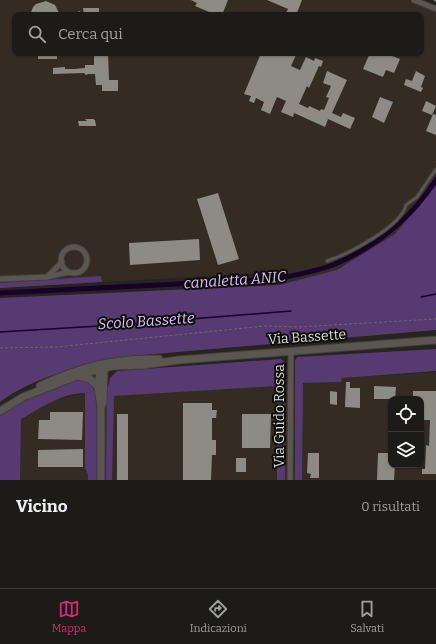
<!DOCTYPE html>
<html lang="it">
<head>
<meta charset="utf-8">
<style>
	body { margin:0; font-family:Bitter,serif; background:#252420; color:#f1f3f6 }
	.controls { position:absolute; right:12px; bottom:12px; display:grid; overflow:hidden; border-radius:8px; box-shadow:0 1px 3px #0004 }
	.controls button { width:36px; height:36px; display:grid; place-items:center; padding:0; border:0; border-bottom:1px solid #3b3936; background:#1d1b17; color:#f1f3f6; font:20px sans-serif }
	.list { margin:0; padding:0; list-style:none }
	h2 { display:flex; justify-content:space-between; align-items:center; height:52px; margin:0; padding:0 16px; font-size:17px }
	h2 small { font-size:13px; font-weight:400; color:#a0a1a1 }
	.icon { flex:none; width:22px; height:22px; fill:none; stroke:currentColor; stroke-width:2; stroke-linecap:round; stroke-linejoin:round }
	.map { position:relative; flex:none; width:436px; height:480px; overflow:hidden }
	.search { position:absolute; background:#1d1b17; box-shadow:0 1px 3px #0004; left:12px; right:12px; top:12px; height:44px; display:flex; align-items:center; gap:10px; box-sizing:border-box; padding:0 14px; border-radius:8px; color:#a0a1a1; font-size:15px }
	.sheet { height:108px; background:#1d1b17 }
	nav { display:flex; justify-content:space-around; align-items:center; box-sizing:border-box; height:56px; border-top:1px solid #3b3936; background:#1d1b17; font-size:11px; color:#a0a1a1 }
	nav a { display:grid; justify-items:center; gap:2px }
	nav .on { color:#db2777 }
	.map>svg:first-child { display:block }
	.built { fill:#342c23; fill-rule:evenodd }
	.green { fill:#573a71 }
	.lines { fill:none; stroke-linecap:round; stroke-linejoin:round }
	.stream { stroke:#18002b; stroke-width:1.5 }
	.canal { stroke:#18002b; stroke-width:5 }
	.building { fill:#8e8a84 }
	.service-casing { stroke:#413e3a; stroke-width:4.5 }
	.minor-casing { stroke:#413e3a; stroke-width:7 }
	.secondary-casing { stroke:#413e3a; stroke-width:9 }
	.path { stroke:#6c6a66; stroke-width:1; stroke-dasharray:3 2; stroke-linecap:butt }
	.service { stroke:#5b5651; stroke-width:2.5 }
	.minor { stroke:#5b5651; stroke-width:5 }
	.secondary { stroke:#5b5651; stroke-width:7 }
	.rail { stroke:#7d7a76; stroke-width:1.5; stroke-dasharray:7 7; stroke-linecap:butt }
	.labels { text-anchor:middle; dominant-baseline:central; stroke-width:4; stroke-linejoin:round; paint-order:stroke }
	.street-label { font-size:14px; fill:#dcdad7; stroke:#0f0d0b }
	.water-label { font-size:15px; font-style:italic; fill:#dbbdfa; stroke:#0f0d0b }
</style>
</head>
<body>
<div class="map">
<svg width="436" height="480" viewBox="0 0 436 480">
	<rect width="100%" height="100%" fill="#27241f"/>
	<!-- built -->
	<g class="built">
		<path d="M0 0H408L436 12V330L275 344 260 273 0 288ZM15 15H421V53H15Z"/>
		<path d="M436 372V480H20L21 419 54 400 86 393 113 396 277 386 305 383 341 382V378ZM391 399H421V465H391Z"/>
	</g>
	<!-- green -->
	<g class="green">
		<path d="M436 185V330L131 356C90 362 33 377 0 402V298L279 285 337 270 395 234Z"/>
		<polygon points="101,276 102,282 0,288 0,283"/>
		<polygon points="436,349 436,371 342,378 341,382 303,383 302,480 295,480 295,361 297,357"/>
		<polygon points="281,359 285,362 285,480 277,480 277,386 114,396 112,480 106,480 107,391 110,378 117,371"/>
		<path d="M81 379C84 380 90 381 92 384 100 391 97 465 97 480H88V474L85 468V393C62 393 41 408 21 419L20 480H0V416C21 399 55 383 81 379Z"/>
	</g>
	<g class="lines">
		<!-- stream -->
		<g class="stream">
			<polyline points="421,297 436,294"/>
			<polyline points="0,332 116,325 291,311"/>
		</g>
		<!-- canal -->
		<path class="canal" d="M0 293 276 279C295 275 314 272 333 265 375 247 411 219 436 180"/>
	</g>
	<!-- building -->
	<g class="building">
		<polygon points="191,0 228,0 222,15 216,15 195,6 197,3"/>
		<polygon points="267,0 302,0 296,15 285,15 288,9"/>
		<polygon points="46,1 55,5 60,15 30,15 33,7 36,4"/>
		<polygon points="83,8 99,8 99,15 75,15 79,11 84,14"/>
		<rect x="38" y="53" width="19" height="6"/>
		<polygon points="94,53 108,53 109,80 118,80 118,91 102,91 102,85 96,85 95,74 88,74 86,75 84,73 53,74 53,68 65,67 65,69 74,69 85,68 85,65 94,65"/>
		<polygon points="261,53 297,53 291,66 300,70 306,57 314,61 315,58 323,61 321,67 319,66 309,88 307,86 299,104 308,108 309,106 320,111 321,109 324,110 329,98 326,97 331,86 323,83 327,71 347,80 332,113 341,117 343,113 355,118 350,129 328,119 325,127 294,113 293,117 281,112 286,101 277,97 270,114 261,110 264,102 256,98 254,103 249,101 251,96 244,94"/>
		<polygon points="370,53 393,53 392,56 400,59 394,73 386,70 383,77 363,69"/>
		<polygon points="416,71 425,76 421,87 423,88 421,92 404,85 406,79 412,81"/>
		<polygon points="380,97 393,102 384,123 372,117"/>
		<polygon points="426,101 436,106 432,115 422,111"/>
		<polygon points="433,114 436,115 436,135 426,131"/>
		<polygon points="85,119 94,119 94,120 95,120 96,126 79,126 78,121 87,121"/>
		<polygon points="218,193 239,259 218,265 197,199"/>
		<polygon points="199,239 200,260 130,265 129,243"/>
		<polygon points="346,382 350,382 350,388 360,388 360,408 345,407"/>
		<polygon points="374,386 396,387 395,399 374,399"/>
		<polygon points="330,391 337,392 337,405 330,404"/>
		<polygon points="413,391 436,391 436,474 422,474 422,469 425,469 426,445 429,446 430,420 421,420 421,399 413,399"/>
		<polygon points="183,403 212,403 212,410 217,410 216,418 212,418 212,440 216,440 216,455 212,455 211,480 183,480"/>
		<polygon points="50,412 83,412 82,440 38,439 39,420 50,420"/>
		<rect x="117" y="414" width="11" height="66"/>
		<polygon points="242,414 271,414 270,448 242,448"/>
		<polygon points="83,449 83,467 38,467 38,450"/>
		<polygon points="308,453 319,453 319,478 310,478 311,474 307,473"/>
		<polygon points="378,453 391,453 391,465 395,465 394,480 377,480"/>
		<rect x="236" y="458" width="10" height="14"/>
	</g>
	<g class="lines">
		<!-- service casing -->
		<g class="service-casing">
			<path id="service" d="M327 261C348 254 401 227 406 205L417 197 436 169"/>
		</g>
		<!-- minor casing -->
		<g class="minor-casing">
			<g id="minor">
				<polyline points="414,0 436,9"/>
				<circle cx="74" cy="260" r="13"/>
				<polyline points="48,276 62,262"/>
				<polyline points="0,279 47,277 69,272"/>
				<polyline points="290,480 291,352"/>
			</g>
		</g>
		<!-- secondary casing -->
		<g class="secondary-casing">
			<g id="secondary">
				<polyline points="100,367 104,370 103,403"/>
				<polyline points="79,376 90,379 98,387"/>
				<path d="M40 386C81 367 114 358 159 359"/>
				<polyline points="0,411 23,397 77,376 97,370 113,366 144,365 179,360 436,340"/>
				<polyline points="101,480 101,407 98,387 100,371 102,367"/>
			</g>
		</g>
		<!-- path -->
		<polyline class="path" points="0,348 56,347 265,326 298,327 436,319"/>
		<!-- service -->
		<use href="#service" class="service"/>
		<!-- minor -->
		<use href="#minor" class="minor"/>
		<!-- secondary -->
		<use href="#secondary" class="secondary"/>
		<!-- rail -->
		<polyline class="rail" points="434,0 436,1"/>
	</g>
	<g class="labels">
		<!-- street labels -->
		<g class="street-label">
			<text transform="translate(307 337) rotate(-4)">Via Bassette</text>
			<text transform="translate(279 416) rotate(-90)">Via Guido Rossa</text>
		</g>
		<!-- water labels -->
		<g class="water-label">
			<text transform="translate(235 280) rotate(-4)">canaletta ANIC</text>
			<text transform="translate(146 321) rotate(-4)">Scolo Bassette</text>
		</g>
	</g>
</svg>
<div class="controls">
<button><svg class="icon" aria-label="locate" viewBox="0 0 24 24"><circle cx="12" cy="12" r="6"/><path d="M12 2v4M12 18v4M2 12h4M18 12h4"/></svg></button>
<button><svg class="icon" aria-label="layers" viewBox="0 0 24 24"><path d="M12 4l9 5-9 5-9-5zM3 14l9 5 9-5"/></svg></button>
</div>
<div class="search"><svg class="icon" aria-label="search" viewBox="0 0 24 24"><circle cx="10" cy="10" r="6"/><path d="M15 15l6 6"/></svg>Cerca qui</div>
</div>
<section class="sheet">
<h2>Vicino<small>0 risultati</small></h2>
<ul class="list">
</ul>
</section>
<nav>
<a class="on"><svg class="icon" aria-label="map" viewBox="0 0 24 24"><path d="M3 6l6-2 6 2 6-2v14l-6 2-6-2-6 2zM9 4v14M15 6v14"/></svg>Mappa</a>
<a><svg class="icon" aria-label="directions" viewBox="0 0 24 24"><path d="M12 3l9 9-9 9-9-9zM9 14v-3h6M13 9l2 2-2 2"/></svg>Indicazioni</a>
<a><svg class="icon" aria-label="saved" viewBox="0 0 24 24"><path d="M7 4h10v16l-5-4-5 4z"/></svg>Salvati</a>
</nav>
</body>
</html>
